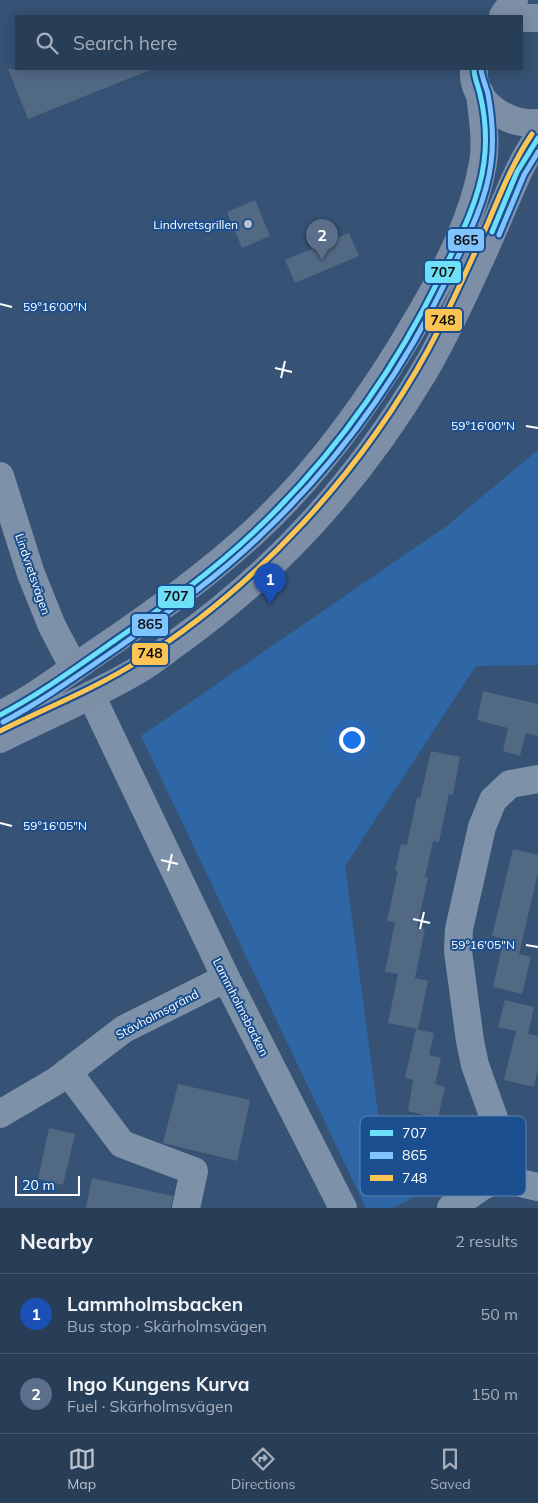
<!DOCTYPE html>
<html lang="en">
<head>
<meta charset="utf-8">
<style>
	body { margin:0; font-family:Mulish,sans-serif; background:#30455d; color:#f1f3f6 }
	.scale { position:absolute; left:15px; bottom:12px; width:65px; box-sizing:border-box; padding-left:5px; border:2px solid #fff; border-top:0; font-size:14px; line-height:18px; white-space:nowrap; color:#fff; -webkit-text-stroke:4px #1b4f8f; paint-order:stroke }
	.you { position:absolute; left:351px; top:739px; width:18px; height:18px; margin:-12px; border:4px solid #fff; border-radius:50%; background:#1a73e8; box-shadow:0 0 0 8px #1a73e833 }
	.badge { display:grid; place-items:center; width:32px; height:32px; border-radius:50%; background:#b9c2ce; color:#fff; font-size:16px; font-weight:700 }
	.pin { position:absolute; translate:-50% -41px; filter:drop-shadow(0 1px 2px #0008) }
	.pin::after { content:''; position:absolute; top:26px; width:18px; height:15px; background:inherit; clip-path:polygon(0 0,100% 0,50% 100%) }
	.list { margin:0; padding:0; list-style:none }
	h2 { display:flex; justify-content:space-between; align-items:center; height:65px; margin:0; padding:0 20px; font-size:21px }
	h2 small { font-size:16px; font-weight:400; color:#a5aeba }
	.list li { display:grid; grid-template-columns:32px 1fr auto; gap:15px; align-items:center; box-sizing:border-box; height:80px; padding:0 20px; border-top:1px solid #44576d }
	.list b { display:block; font-size:19px; white-space:nowrap }
	.list p { margin:0; font-size:16px; white-space:nowrap; color:#a5aeba }
	.list em { font-size:16px; font-style:normal; color:#a5aeba }
	.icon { flex:none; width:28px; height:28px; fill:none; stroke:currentColor; stroke-width:2; stroke-linecap:round; stroke-linejoin:round }
	.map { position:relative; flex:none; width:538px; height:1208px; overflow:hidden }
	.search { position:absolute; background:#283e57; box-shadow:0 2px 12px #0003; left:15px; right:15px; top:15px; height:55px; display:flex; align-items:center; gap:12px; box-sizing:border-box; padding:0 18px; border-radius:0px; color:#a5aeba; font-size:19px }
	.sheet { height:225px; background:#283e57 }
	nav { display:flex; justify-content:space-around; align-items:center; box-sizing:border-box; height:70px; border-top:1px solid #44576d; background:#283e57; font-size:14px; color:#a5aeba }
	nav a { display:grid; justify-items:center; gap:2px }
	nav .on { color:#b9c2ce }
	.map>svg:first-child { display:block }
	.green { fill:#2f66a5 }
	.building { fill:#526984 }
	.lines { fill:none; stroke-linecap:round; stroke-linejoin:round }
	.minor { stroke:#7d92a8; stroke-width:28 }
	.major { stroke:#7d8ea7; stroke-width:28 }
	.bus-1-casing { stroke:#1b4f8f; stroke-width:9 }
	.bus-2-casing { stroke:#1b4f8f; stroke-width:9 }
	.bus-3-casing { stroke:#1b4f8f; stroke-width:9 }
	.bus-1 { stroke:#6ddff8; stroke-width:5 }
	.bus-2 { stroke:#80c4ff; stroke-width:5 }
	.bus-3 { stroke:#fcc553; stroke-width:5 }
	.ticks { fill:none; stroke:#fff; stroke-width:2 }
	.poi-dot { fill:#b9c2ce; stroke:#1b4f8f; stroke-width:2 }
	.labels { text-anchor:middle; dominant-baseline:central; stroke-width:4; stroke-linejoin:round; paint-order:stroke }
	.poi-label { font-size:12px; fill:#fff; stroke:#1b4f8f; text-anchor:end }
	.street-label { font-size:12px; fill:#fff; stroke:#1b4f8f }
	.key { fill:#1b4f8f; stroke:#5f84b1; stroke-width:1 }
	.key-label { font-size:14px; fill:#fff }
	.ticks-label { font-size:12px; text-anchor:middle; fill:#fff; stroke:#1b4f8f; stroke-width:4; stroke-linejoin:round; paint-order:stroke }
	.line-badge { stroke:#1b4f8f; stroke-width:2 }
	.pale-badge-label { font-size:14px; text-anchor:middle; font-weight:bold; fill:#111 }
</style>
</head>
<body>
<div class="map">
<svg width="538" height="1208" viewBox="0 0 538 1208">
	<rect width="100%" height="100%" fill="#365274"/>
	<!-- green -->
	<polygon class="green" points="538,450 538,665 476,666 345,866 381,1136 426,1191 393,1208 366,1208 141,736 448,525"/>
	<!-- building -->
	<g class="building">
		<polygon points="8,69 150,69 150,70 28,119"/>
		<polygon points="255,200 270,236 242,248 227,212"/>
		<polygon points="349,233 359,256 295,283 285,260"/>
		<polygon points="483,691 538,704 538,736 526,733 520,756 503,751 508,728 477,720"/>
		<polygon points="431,751 460,757 453,795 449,794 439,842 433,841 425,877 428,878 417,927 425,929 415,978 428,981 418,1029 388,1023 398,974 385,972 395,922 387,921 398,871 395,870 401,844 407,845 417,797 420,798"/>
		<polygon points="513,849 538,855 538,873 519,954 531,957 522,994 493,987 504,939 492,936"/>
		<polygon points="505,1000 534,1007 528,1034 538,1036 538,1069 534,1087 504,1080 516,1031 498,1027"/>
		<polygon points="416,1029 434,1033 429,1055 441,1058 435,1084 445,1087 438,1118 454,1121 448,1148 418,1141 424,1115 408,1111 413,1080 405,1078"/>
		<polygon points="178,1084 250,1100 237,1161 163,1143"/>
		<polygon points="49,1128 75,1134 63,1185 38,1179"/>
		<polygon points="92,1178 173,1196 171,1208 86,1208"/>
	</g>
	<g class="lines">
		<!-- minor -->
		<g class="minor">
			<polyline points="0,476 31,574 52,626 74,668"/>
			<polyline points="91,695 226,978 343,1208"/>
			<polyline points="68,1072 122,1144 194,1171 186,1208"/>
			<polyline points="0,1114 56,1081 124,1029 226,978"/>
			<polyline points="499,1178 538,1187"/>
			<polyline points="451,1208 481,1187 499,1178 501,1156 499,1132 475,1065 470,1041 458,951 459,929 482,827 493,800 510,784 538,779"/>
		</g>
		<!-- major -->
		<g class="major">
			<polyline points="503,16 514,0"/>
			<polyline points="522,18 538,18"/>
			<path d="M474 69C471 103 508 126 538 123"/>
			<path d="M0 715C35 698 65 674 97 652 152 615 206 576 255 531 321 470 375 393 420 315 447 269 474 216 483 163 487 140 482 115 480 93"/>
			<path d="M0 739C46 716 94 696 138 670 153 661 166 650 179 641 281 568 361 478 425 370 451 325 473 276 494 228 508 197 518 166 538 138"/>
		</g>
		<!-- bus-1 casing -->
		<g class="bus-1-casing">
			<g id="bus-1">
				<polyline points="492,232 517,172 538,138"/>
				<path d="M0 715C40 694 77 667 114 641 163 607 212 572 255 531 332 458 394 371 440 277 458 241 479 202 484 162 487 140 485 115 480 94 478 85 474 78 474 69"/>
			</g>
		</g>
		<!-- bus-2 casing -->
		<g class="bus-2-casing">
			<g id="bus-2">
				<polyline points="499,235 524,175 538,152"/>
				<path d="M3 722C44 700 81 673 119 647 168 612 218 577 261 535 338 462 401 375 447 279 465 242 486 204 491 163 494 140 492 116 488 94 486 86 482 78 481 69"/>
			</g>
		</g>
		<!-- bus-3 casing -->
		<g class="bus-3-casing">
			<path id="bus-3" d="M0 731C46 708 94 689 137 662 256 588 361 472 428 350 450 309 469 266 488 223 501 192 513 162 532 134"/>
		</g>
		<!-- bus-1 -->
		<use href="#bus-1" class="bus-1"/>
		<!-- bus-2 -->
		<use href="#bus-2" class="bus-2"/>
		<!-- bus-3 -->
		<use href="#bus-3" class="bus-3"/>
	</g>
	<!-- ticks -->
	<path class="ticks" d="M0 304 12 307M275 368 292 372M281 378 285 361M526 426 538 428M0 823 12 826M161 860 178 864M168 871 172 854M413 919 430 923M420 929 424 912M526 945 538 947"/>
	<!-- markers -->
	<circle class="poi-dot" cx="248" cy="224" r="5"/>
	<g class="labels">
		<!-- poi labels -->
		<g class="poi-label">
			<text x="238" y="224">Lindvretsgrillen</text>
		</g>
		<!-- street labels -->
		<g class="street-label">
			<text transform="translate(33 574) rotate(71)">Lindvretsvägen</text>
			<text transform="translate(241 1007) rotate(63)">Lammholmsbacken</text>
			<text transform="translate(157 1014) rotate(-28)">Stävholmsgränd</text>
		</g>
	</g>
	<!-- legend -->
	<rect x="360" y="1116" width="166" height="80" rx="8" class="key"/>
	<rect x="370" y="1130" width="23" height="6" fill="#6ddff8"/>
	<rect x="370" y="1152" width="23" height="7" fill="#80c4ff"/>
	<rect x="370" y="1175" width="23" height="6" fill="#fcc553"/>
	<g class="key-label">
		<text x="402" y="1138">707</text>
		<text x="402" y="1160">865</text>
		<text x="402" y="1183">748</text>
	</g>
	<g class="ticks-label">
		<text x="55" y="311">59°16'00"N</text>
		<text x="483" y="430">59°16'00"N</text>
		<text x="55" y="830">59°16'05"N</text>
		<text x="483" y="949">59°16'05"N</text>
	</g>
	<g class="line-badge">
		<rect x="447" y="228" width="38" height="24" rx="5" fill="#80c4ff"/>
		<rect x="424" y="260" width="38" height="24" rx="5" fill="#6ddff8"/>
		<rect x="424" y="308" width="39" height="24" rx="5" fill="#fcc553"/>
		<rect x="157" y="585" width="38" height="24" rx="5" fill="#6ddff8"/>
		<rect x="131" y="613" width="38" height="24" rx="5" fill="#80c4ff"/>
		<rect x="131" y="642" width="38" height="24" rx="5" fill="#fcc553"/>
	</g>
	<g class="pale-badge-label">
		<text x="466" y="245">865</text>
		<text x="443" y="277">707</text>
		<text x="443" y="325">748</text>
		<text x="176" y="601">707</text>
		<text x="150" y="629">865</text>
		<text x="150" y="658">748</text>
	</g>
</svg>
<div class="scale">20 m</div>
<div class="you"></div>
<div class="pin badge" style="left:270px;top:604px;background:#1a4fb4">1</div>
<div class="pin badge" style="left:322px;top:260px;background:#5c6f8a">2</div>
<div class="search"><svg class="icon" aria-label="search" viewBox="0 0 24 24"><circle cx="10" cy="10" r="6"/><path d="M15 15l6 6"/></svg>Search here</div>
</div>
<section class="sheet">
<h2>Nearby<small>2 results</small></h2>
<ul class="list">
<li><span class="badge" style="background:#1a4fb4">1</span><div><b>Lammholmsbacken</b><p>Bus stop · Skärholmsvägen</p></div><em>50 m</em></li>
<li><span class="badge" style="background:#5c6f8a">2</span><div><b>Ingo Kungens Kurva</b><p>Fuel · Skärholmsvägen</p></div><em>150 m</em></li>
</ul>
</section>
<nav>
<a class="on"><svg class="icon" aria-label="map" viewBox="0 0 24 24"><path d="M3 6l6-2 6 2 6-2v14l-6 2-6-2-6 2zM9 4v14M15 6v14"/></svg>Map</a>
<a><svg class="icon" aria-label="directions" viewBox="0 0 24 24"><path d="M12 3l9 9-9 9-9-9zM9 14v-3h6M13 9l2 2-2 2"/></svg>Directions</a>
<a><svg class="icon" aria-label="saved" viewBox="0 0 24 24"><path d="M7 4h10v16l-5-4-5 4z"/></svg>Saved</a>
</nav>
</body>
</html>
